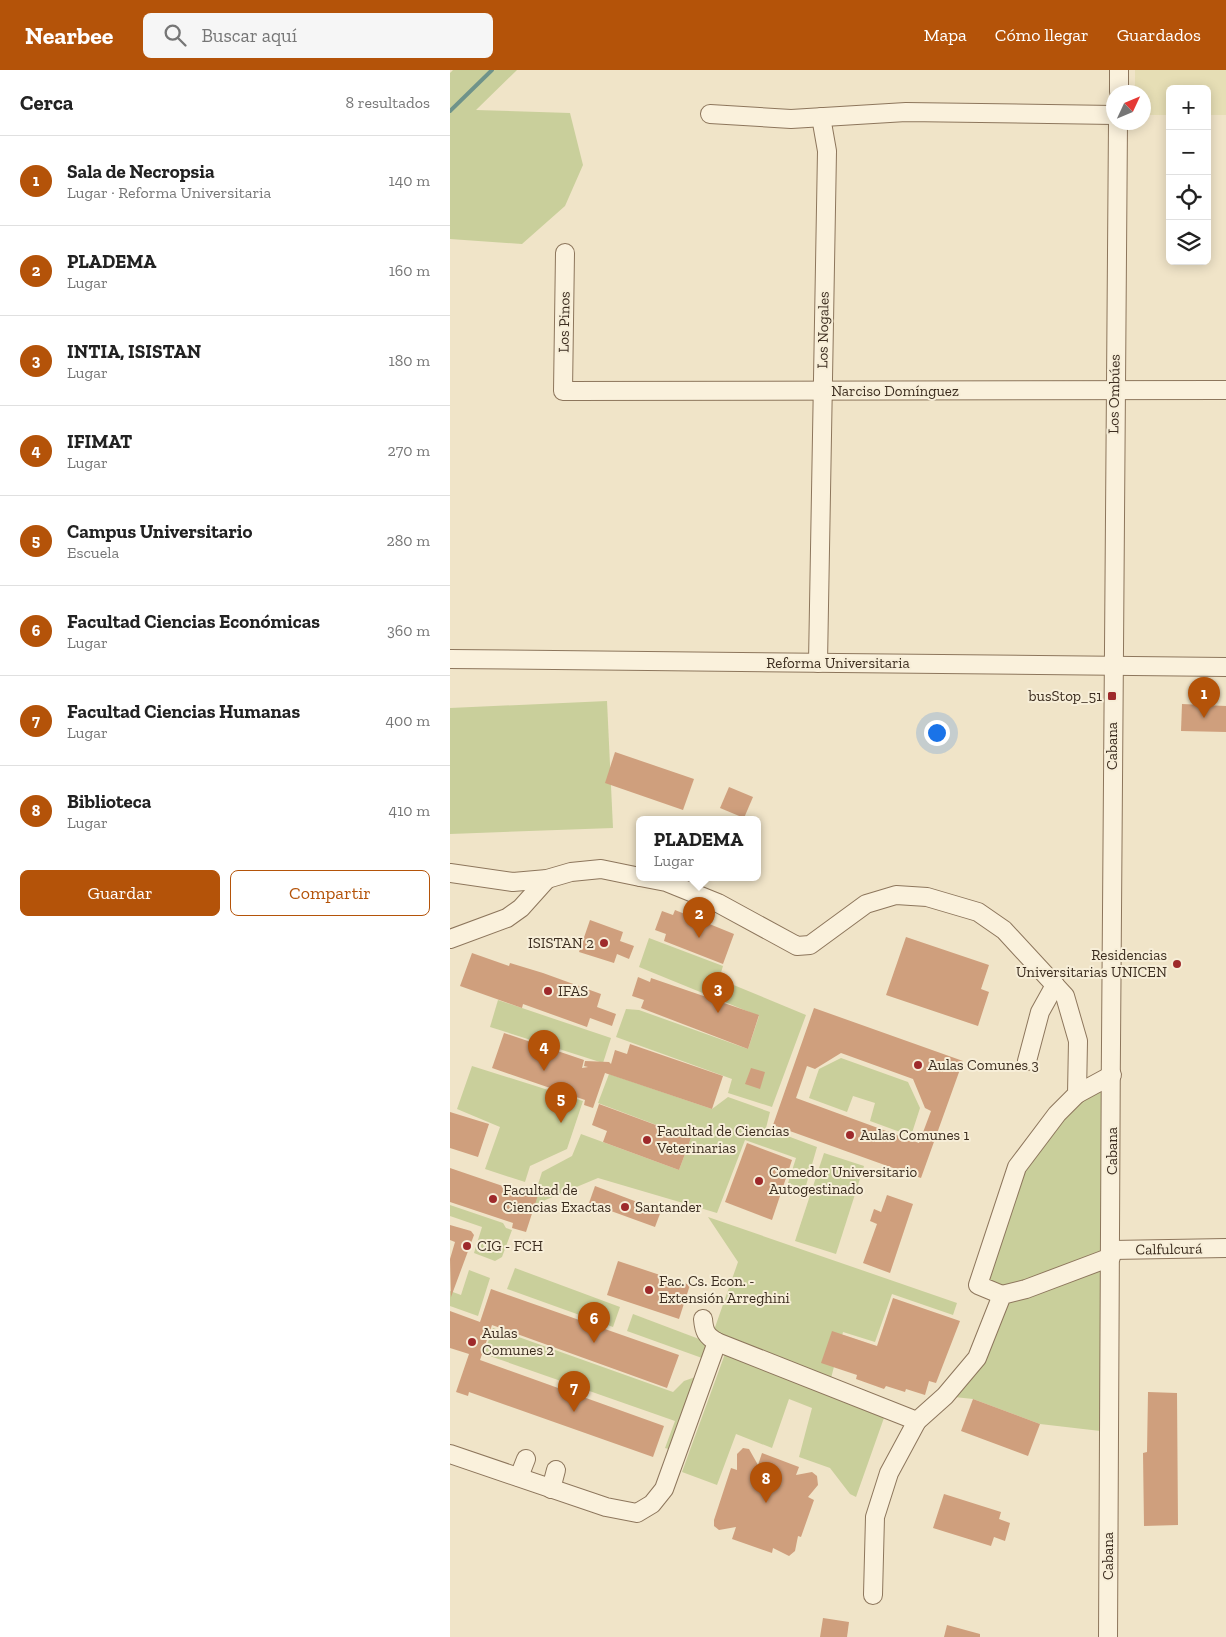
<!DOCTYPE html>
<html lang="es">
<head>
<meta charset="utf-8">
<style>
	body { margin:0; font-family:"Zilla Slab",serif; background:#f6f6f6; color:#222 }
	.controls { position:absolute; right:15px; top:15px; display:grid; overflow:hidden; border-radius:8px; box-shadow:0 2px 12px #0003 }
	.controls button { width:45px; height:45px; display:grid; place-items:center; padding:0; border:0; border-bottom:1px solid #e0e0e0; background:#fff; color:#222; font:25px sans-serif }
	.compass { position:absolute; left:656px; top:15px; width:45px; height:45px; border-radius:50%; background:#fff; box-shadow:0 2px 12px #0003; rotate:46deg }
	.you { position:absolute; left:486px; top:662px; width:18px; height:18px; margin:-12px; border:4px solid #fff; border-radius:50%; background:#1a73e8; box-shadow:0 0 0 8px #1a73e833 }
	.badge { display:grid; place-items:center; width:32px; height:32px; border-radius:50%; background:#b45309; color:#fff; font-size:16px; font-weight:700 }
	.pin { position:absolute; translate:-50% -41px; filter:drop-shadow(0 1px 2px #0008) }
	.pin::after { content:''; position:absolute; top:26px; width:18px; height:15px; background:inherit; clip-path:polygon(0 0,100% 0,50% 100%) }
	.popup { position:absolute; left:186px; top:746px; width:125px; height:65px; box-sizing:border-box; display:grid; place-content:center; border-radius:8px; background:#fff; filter:drop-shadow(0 1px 4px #0005); font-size:16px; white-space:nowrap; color:#767676 }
	.popup b { font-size:19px; color:#222 }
	.popup::after { content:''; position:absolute; left:50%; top:100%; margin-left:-10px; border:10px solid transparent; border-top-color:#fff }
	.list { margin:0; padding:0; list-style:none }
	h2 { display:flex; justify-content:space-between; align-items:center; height:65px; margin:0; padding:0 20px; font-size:21px }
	h2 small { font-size:16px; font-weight:400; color:#767676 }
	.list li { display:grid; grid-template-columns:32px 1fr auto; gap:15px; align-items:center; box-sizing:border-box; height:90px; padding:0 20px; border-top:1px solid #e0e0e0 }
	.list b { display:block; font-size:19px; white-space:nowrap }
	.list p { margin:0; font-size:16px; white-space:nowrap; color:#767676 }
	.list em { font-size:16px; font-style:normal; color:#767676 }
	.actions { display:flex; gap:10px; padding:15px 20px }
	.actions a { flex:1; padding:11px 0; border:1px solid #b45309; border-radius:8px; text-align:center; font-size:18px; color:#b45309 }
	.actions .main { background:#b45309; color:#fff }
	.icon { flex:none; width:28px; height:28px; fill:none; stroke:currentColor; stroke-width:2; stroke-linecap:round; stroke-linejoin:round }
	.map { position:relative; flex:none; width:776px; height:1567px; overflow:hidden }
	header { display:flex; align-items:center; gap:30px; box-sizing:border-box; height:70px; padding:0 25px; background:#b45309; color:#fff }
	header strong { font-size:24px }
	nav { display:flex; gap:28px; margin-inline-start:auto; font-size:18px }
	.search { width:350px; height:45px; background:#f6f6f6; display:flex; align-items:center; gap:12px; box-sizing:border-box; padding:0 18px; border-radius:8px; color:#767676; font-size:19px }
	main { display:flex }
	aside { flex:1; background:#fff }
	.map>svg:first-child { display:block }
	.farmland { fill:#e6deb5 }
	.green { fill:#c9cf9b }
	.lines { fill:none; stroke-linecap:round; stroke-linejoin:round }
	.stream { stroke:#6f938a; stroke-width:4 }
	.building { fill:#cf9f7d; fill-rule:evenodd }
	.minor-casing { stroke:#8d765c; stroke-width:20 }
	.minor { stroke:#faf1dc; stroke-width:18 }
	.poi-dot { fill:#9e2a2b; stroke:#f7eed8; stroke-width:2 }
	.labels { text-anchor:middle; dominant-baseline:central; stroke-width:4; stroke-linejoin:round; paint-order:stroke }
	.street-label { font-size:15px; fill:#3d2e20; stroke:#f7eed8 }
	.poi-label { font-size:15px; fill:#3d2e20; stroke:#f7eed8; text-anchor:start }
</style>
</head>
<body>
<header>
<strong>Nearbee</strong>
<div class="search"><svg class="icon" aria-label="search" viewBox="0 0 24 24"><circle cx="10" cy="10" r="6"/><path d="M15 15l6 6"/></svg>Buscar aquí</div>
<nav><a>Mapa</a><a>Cómo llegar</a><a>Guardados</a></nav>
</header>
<main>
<aside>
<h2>Cerca<small>8 resultados</small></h2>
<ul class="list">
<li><span class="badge">1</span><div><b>Sala de Necropsia</b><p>Lugar · Reforma Universitaria</p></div><em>140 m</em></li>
<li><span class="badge">2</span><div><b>PLADEMA</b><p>Lugar</p></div><em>160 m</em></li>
<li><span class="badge">3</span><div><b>INTIA, ISISTAN</b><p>Lugar</p></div><em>180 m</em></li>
<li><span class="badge">4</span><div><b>IFIMAT</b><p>Lugar</p></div><em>270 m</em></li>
<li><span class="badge">5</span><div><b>Campus Universitario</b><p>Escuela</p></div><em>280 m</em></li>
<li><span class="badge">6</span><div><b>Facultad Ciencias Económicas</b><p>Lugar</p></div><em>360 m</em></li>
<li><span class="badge">7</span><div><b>Facultad Ciencias Humanas</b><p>Lugar</p></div><em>400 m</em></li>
<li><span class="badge">8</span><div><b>Biblioteca</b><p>Lugar</p></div><em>410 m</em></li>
</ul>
<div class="actions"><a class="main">Guardar</a><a>Compartir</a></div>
</aside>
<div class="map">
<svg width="776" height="1567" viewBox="0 0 776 1567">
	<rect width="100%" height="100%" fill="#f0e4c8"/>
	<!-- farmland -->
	<polygon class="farmland" points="685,0 776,0 776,45 757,45 757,19 720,19 720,45 694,45 694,22 685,22"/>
	<!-- green -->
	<g class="green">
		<polygon points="3,0 67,0 26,40 120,43 133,95 115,136 72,174 0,169 0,3"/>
		<polygon points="157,631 163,758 0,764 0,638"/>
		<polygon points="199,868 273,896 269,909 356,945 322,1037 278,1023 282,1009 166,967 176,939 189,940 298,979 309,946 189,897"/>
		<polygon points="48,930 161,968 153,993 40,957"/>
		<polygon points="391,988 458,1012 470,1038 461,1066 420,1051 425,1033 403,1026 397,1042 359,1028 369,999"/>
		<polygon points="22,996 133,1031 117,1079 80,1096 75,1112 35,1099 50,1057 7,1039"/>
		<polygon points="159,1004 262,1039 278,1027 320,1042 316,1058 367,1077 355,1119 338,1113 346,1088 295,1070 267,1143 148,1108 81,1136 92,1102 122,1086 131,1064 229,1100 241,1068 148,1033"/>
		<polygon points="662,1005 659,1362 590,1354 523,1329 495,1326 527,1288 552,1224 528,1215 567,1097 627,1024"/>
		<polygon points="374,1083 414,1096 386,1184 345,1171"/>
		<polygon points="0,1135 53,1153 56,1158 62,1160 52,1187 45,1191 24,1183 32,1157 0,1146"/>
		<polygon points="258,1147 507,1233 503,1245 442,1224 425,1272 393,1262 380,1312 263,1263 288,1192"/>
		<polygon points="65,1198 170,1237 163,1257 57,1219"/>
		<polygon points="19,1200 40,1208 28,1246 0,1236 0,1221 11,1225"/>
		<polygon points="183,1244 257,1272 252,1288 177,1261"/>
		<polygon points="43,1258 223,1322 234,1311 251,1305 222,1380 215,1378 225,1351 34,1284"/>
		<polygon points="276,1281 435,1345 406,1427 400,1424 380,1398 349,1387 362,1338 339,1329 322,1378 286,1364 267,1415 232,1402"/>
	</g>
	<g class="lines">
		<!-- stream -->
		<polyline class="stream" points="0,41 42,0"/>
	</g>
	<!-- building -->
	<g class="building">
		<polygon points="732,634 776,636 776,662 731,661"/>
		<polygon points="165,682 244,709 233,740 155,713"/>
		<polygon points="279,717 303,727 294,748 270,738"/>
		<polygon points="225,840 284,864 273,894 214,871 216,864 205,860 212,841 223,845"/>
		<polygon points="140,850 173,862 170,871 184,876 179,889 167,884 164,893 129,882"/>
		<polygon points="456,867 539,895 531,919 539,922 528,956 436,925"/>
		<polygon points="22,883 59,896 60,893 93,903 151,924 147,937 166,944 162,956 140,948 137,957 73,934 72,938 10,916"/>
		<polygon points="188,907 200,912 201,908 309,945 298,979 191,938 194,930 182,926"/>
		<path d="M364 938 513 991 471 1108 323 1055ZM391 983 463 1009 475 1038 481 1041 469 1073 346 1028 357 996 365 999Z"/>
		<polygon points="54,963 134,990 132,998 138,997 134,996 135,991 159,992 161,994 165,980 177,984 180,974 273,1006 262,1039 155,1003 143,1038 134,1035 135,1030 42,998"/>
		<polygon points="301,998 315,1002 310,1019 295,1014"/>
		<polygon points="149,1034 241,1068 229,1100 153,1072 157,1061 142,1055"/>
		<polygon points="0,1042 39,1054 28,1087 0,1078"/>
		<polygon points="297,1073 342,1090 322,1150 275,1132"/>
		<polygon points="0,1098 73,1123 74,1119 88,1125 76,1162 62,1158 63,1153 0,1132"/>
		<polygon points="145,1116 211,1141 205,1157 139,1133"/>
		<polygon points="437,1125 463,1134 440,1203 413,1193 427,1154 420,1151 424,1139 431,1142"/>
		<polygon points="0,1155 21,1161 24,1165 1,1227 0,1189 5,1172 0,1170"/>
		<polygon points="168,1191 240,1215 229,1249 157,1225"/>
		<polygon points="41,1219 229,1285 217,1318 42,1255 30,1290 214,1356 203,1387 19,1322 18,1326 6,1322 19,1284 0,1278 0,1241 30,1252"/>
		<polygon points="443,1228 510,1251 486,1313 479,1311 475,1325 456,1319 455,1322 436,1316 434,1319 406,1309 407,1305 371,1293 382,1261 427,1276"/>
		<polygon points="698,1322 727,1323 728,1455 694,1456 693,1383 697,1382"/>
		<polygon points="523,1329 590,1354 578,1386 511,1361"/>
		<polygon points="293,1378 299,1379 308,1395 312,1383 349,1397 346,1405 362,1402 367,1406 368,1415 358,1427 364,1430 351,1467 348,1466 345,1481 339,1486 323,1478 322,1483 282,1469 286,1457 269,1460 264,1456 264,1450 281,1398 287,1400 287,1384"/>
		<polygon points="494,1424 551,1442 549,1449 560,1453 555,1471 544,1467 541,1476 483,1458"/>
		<polygon points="373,1548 399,1552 397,1567 370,1567"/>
		<polygon points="497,1555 530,1564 530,1567 494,1567"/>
	</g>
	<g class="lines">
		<!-- minor casing -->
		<g class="minor-casing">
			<g id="minor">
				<polyline points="669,22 669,0"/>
				<polyline points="260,44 341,49 456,42 664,45"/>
				<polyline points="115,183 113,321 776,320"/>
				<polyline points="0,589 776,597"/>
				<polyline points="368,593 377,81 371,47"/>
				<polyline points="0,803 63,812 97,809 121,802 151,799 190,807"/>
				<polyline points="190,807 216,812 268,833 347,876 360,875 416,834 446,825 477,827 528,842 554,860 615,926 628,971 627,1024 607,1044 567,1097 528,1215 552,1225"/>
				<polyline points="0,869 57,848 71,838 97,809"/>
				<polyline points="577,991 590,942 605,915"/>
				<polyline points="627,1024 662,1005"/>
				<polyline points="662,1180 776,1178"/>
				<path d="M253 1249C254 1261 256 1266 267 1272L467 1351 495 1326 527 1288 552 1225 576 1219 661 1187"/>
				<polyline points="0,1384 156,1437 187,1443 202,1434 214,1419 267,1272"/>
				<polyline points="69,1407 76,1389"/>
				<polyline points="101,1419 106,1400"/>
				<polyline points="423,1525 425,1447 439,1403 467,1351"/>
				<path d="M658 1567C662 1062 660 557 668 52"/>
			</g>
		</g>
		<!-- minor -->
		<use href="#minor" class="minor"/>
	</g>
	<!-- markers -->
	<g class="poi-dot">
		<rect x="657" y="621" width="10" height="10" rx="2.5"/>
		<circle cx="154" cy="873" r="5"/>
		<circle cx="727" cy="894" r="5"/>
		<circle cx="98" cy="921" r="5"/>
		<circle cx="468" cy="995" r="5"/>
		<circle cx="400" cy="1065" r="5"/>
		<circle cx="197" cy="1070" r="5"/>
		<circle cx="309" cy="1111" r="5"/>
		<circle cx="43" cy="1129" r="5"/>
		<circle cx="175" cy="1137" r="5"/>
		<circle cx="17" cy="1176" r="5"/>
		<circle cx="199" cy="1220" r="5"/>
		<circle cx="22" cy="1272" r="5"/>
	</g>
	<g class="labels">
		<!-- street labels -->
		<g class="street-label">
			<text transform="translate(114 252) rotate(-89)">Los Pinos</text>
			<text transform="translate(373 260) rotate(-89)">Los Nogales</text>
			<text x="445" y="321">Narciso Domínguez</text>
			<text transform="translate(664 324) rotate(-89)">Los Ombúes</text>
			<text x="388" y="593">Reforma Universitaria</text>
			<text transform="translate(662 676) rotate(-90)">Cabana</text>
			<text transform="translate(662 1081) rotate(-90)">Cabana</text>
			<text transform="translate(719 1179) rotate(-1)">Calfulcurá</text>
			<text transform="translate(658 1486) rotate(-90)">Cabana</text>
		</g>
		<!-- poi labels -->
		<g class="poi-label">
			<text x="652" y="626" text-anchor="end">busStop_51</text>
			<text x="144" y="873" text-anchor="end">ISISTAN 2</text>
			<text x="717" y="885" text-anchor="end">Residencias<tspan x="717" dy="17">Universitarias UNICEN</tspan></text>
			<text x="108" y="921">IFAS</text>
			<text x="478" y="995">Aulas Comunes 3</text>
			<text x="207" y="1061">Facultad de Ciencias<tspan x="207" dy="17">Veterinarias</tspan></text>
			<text x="410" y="1065">Aulas Comunes 1</text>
			<text x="319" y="1102">Comedor Universitario<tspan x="319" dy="17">Autogestinado</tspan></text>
			<text x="53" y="1120">Facultad de<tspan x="53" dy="17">Ciencias Exactas</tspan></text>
			<text x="185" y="1137">Santander</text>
			<text x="27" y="1176">CIG - FCH</text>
			<text x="209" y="1211">Fac. Cs. Econ. -<tspan x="209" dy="17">Extensión Arreghini</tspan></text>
			<text x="32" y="1263">Aulas<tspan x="32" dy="17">Comunes 2</tspan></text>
		</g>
	</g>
</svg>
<div class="controls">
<button>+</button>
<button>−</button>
<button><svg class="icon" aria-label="locate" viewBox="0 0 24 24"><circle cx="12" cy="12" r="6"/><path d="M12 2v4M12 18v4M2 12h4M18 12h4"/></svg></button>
<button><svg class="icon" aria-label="layers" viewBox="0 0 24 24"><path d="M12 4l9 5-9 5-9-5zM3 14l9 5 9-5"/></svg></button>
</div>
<svg class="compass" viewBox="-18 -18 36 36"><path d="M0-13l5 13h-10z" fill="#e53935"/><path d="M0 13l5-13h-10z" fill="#767676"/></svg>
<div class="you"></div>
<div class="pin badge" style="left:754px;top:648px">1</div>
<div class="pin badge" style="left:249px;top:868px">2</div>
<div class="popup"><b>PLADEMA</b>Lugar</div>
<div class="pin badge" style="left:268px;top:943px">3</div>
<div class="pin badge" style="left:94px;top:1001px">4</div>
<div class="pin badge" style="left:111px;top:1053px">5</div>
<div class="pin badge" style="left:144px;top:1273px">6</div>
<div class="pin badge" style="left:124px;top:1342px">7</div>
<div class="pin badge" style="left:316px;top:1433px">8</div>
</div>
</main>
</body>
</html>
